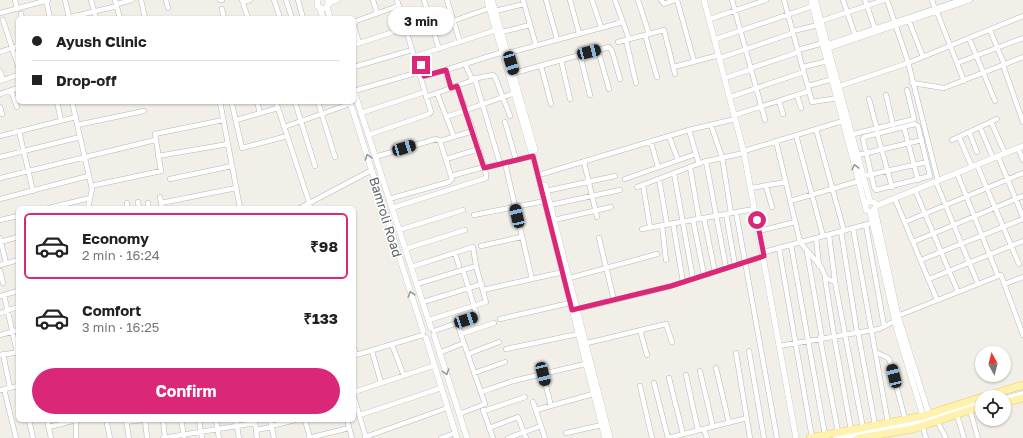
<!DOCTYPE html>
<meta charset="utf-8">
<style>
:root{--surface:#fff;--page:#f6f6f6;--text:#222;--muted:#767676;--line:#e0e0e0;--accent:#db2777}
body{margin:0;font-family:"Golos Text",sans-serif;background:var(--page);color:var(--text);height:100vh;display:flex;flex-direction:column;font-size:15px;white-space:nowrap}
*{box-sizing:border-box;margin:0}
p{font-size:13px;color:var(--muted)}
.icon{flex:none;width:22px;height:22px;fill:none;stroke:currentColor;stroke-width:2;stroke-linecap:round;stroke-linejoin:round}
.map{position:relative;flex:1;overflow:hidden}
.details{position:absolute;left:16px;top:206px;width:340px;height:216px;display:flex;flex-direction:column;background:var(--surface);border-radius:6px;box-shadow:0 1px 3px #0004}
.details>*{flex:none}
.guide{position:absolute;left:16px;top:16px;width:340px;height:88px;border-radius:6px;box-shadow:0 1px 3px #0004;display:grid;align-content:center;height:88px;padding:0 16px;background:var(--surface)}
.needle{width:26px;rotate:353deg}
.buttons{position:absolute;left:975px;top:346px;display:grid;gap:8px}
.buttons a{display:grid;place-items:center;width:36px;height:36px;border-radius:50%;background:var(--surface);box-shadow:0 1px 3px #0004;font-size:20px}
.end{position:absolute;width:18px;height:18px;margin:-9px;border:5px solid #db2777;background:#fff;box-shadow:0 0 0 2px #fff}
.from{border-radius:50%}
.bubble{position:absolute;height:28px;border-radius:14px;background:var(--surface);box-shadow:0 1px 3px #0004;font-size:13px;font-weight:700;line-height:28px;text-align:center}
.car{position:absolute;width:12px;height:24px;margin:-12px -6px;border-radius:5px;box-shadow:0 0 3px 1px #0007;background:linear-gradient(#222 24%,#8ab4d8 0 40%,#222 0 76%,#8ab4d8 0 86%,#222 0)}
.guide b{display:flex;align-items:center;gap:14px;height:38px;font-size:15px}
.guide b+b{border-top:1px solid var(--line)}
.guide i{width:10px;height:10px;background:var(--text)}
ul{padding:7px 0 0;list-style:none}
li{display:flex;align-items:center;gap:12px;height:66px;margin:0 8px 6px;padding:0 8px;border:2px solid transparent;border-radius:6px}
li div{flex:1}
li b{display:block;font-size:15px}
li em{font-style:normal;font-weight:700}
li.current{border-color:var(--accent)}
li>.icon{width:36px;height:36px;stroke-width:1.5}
.cta{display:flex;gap:8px;margin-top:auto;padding:8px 16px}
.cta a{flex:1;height:46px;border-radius:24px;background:var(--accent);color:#fff;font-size:16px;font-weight:700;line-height:46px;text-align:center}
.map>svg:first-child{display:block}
</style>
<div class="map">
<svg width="1023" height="438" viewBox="0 0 1023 438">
<rect width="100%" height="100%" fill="#f1efe8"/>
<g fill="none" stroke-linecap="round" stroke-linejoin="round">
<!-- minor casing -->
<g stroke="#b5b8bc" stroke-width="5.5">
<path id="minor" d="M15 0 17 9
M46 0 50 18
M65 0 69 18
M91 0 96 18
M115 0 120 18
M141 0 145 18
M166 0 168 8
M220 0H222
M242 0 248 18
M274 0 280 18
M286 0 292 18
M298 0 303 18
M373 0 377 13
M424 0 439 49
M447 0 460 42
M523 0 536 45
M546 0 557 39
M570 0 579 33
M592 0 601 27
M615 0 629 39
M638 0 649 34
M661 0 664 4 675 0
M677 0 694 61
M732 0 765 120
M784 0 812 102 838 98
M843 0 855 35
M865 0 875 29
M887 0 908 62 938 181
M932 0 935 9
M243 2 250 0
M117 4 132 0
M222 9 224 18
M495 11 524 4
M937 12 964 81
M0 13 48 0
M21 14 22 18
M67 18 117 6
M710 19 766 0
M3 20 18 66
M453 21 490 8
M821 21 884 0
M909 21 923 57
M496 30 419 55 423 74 426 76 503 52
M990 30 1004 64
M793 31 818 25
M502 32 530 25
M645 35 657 77
M969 38 995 101
M716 39 813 6
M626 40 636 83
M618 42 664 30 675 74
M359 43 354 26 356 21 398 6
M354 45 405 28
M826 45 961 0
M826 49 970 0
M598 50 609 89
M798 50 823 43
M0 52 18 46
M508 53 623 22
M580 55 590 95
M720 58 793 33
M561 60 570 99
M957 63 1023 38
M465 64 472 79 493 75 495 77 510 116
M1003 65 1023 122
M541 66 551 104
M354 67 412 50
M674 67 719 55
M803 67 828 61
M751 68 799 52
M445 70 451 88
M0 71 2 77
M514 73 609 47 612 51 620 79
M725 78 752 69
M475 79 500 164
M0 81 18 75
M912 83 944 88 1023 57
M808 86 833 79
M840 86 908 63 1023 16
M11 90 17 107
M354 91 419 72
M437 93 454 137
M0 94 18 88
M797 95 801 108
M886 95 893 125
M426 97 473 80
M730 97 804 72
M869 99 877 129
M779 101 783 114
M57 102 61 120
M72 102 92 189 88 208
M220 102 240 208
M257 102 260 113
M276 102 311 208
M295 102 315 166
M318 102 335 157
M232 104 242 148 287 136
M0 107 2 114
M361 113 425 92
M735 115 809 91
M446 117 515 93
M236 120 278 108
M505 122 516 160
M991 122 1005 153
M915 124 918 126 930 176 876 190 874 187 863 139 864 137Z
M77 125 144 111
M711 125 722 157 731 213
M284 127 350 104
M904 127 918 180
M980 127 993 158
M816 129 844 231
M689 130 699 164
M19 131 33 191
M969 132 977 152
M877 133 892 187
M368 135 429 114 431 112 397 0
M796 135 823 236
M850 135 914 119 907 90
M0 136 76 117
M669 136 678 160
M959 137 972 167
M952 140 997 119
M440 141 473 131
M776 141 800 242 821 267 826 278 835 282 863 428
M651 142 658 167
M1018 148 1023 160
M744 151 846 120
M858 155 922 140
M158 156 228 144
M998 156 1023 217
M0 157 80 137
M375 157 436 139 440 141 451 176 452 179 449 182 389 199
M446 159 479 149
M706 161 726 268
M584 162 597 217
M505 163 532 279
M977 165 1019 264
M690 167 699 219
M484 168 533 156
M674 173 693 279
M957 173 998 276
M542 174 689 130 735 119
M451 176 484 167
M864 176 927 162
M0 178 155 140
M170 179 232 166
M625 179 696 154
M659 179 667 224
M936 182 978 284
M643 185 650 227
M91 186 161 171 155 134 223 120
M766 186 772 207
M637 187 703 162 744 153
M751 188 786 182
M915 190 958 292
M546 191 615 176
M160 197 162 208
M0 199 88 176
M895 199 937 300
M790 201 859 181
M138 202 139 208
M127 203V208
M148 203 149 208
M161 203 236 188
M550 205 620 190
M49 208 90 198
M300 208 372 170
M392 208 486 178V174L473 131 457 86
M736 212 777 438
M726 214 735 265
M474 215 545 201
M704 218 715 272
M0 220 18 216
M554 220 611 207
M693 220 704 275
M905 222 1023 173
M673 223 683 282
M662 225 666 260
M866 225 884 326
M853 228 888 423
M642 229 754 209
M399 230 463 210
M759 231 795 222
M841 231 857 332
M829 235 835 281
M0 238 6 263
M599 238 614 300
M816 238 819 266
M0 242 18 237
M913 242 1023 196
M791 245 825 435
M481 246 521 237
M779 248 812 438
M405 249 465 230
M764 252 872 223
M807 252 822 338
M455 253 459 266
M921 260 1023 219
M0 265 18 260
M411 267 473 247 476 266 486 302 429 320
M0 271 3 283
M825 278 834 336
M566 279 657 254
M929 279 1023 241
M417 284 476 266
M1005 284 1023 277
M483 290 563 272
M4 295 17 352
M0 296 18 291
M423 302 482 284
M574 310 671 286 764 256
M0 313 18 307
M895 317 1001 275 1023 335
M500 319 570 303
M457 323 485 404 459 414
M640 330 647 355
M434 331 477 316 463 270
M858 332 875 425
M461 334 494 323
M0 335 18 330
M834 336 851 430
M820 338 838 432
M583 344 666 324 672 342
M392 345 404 376
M779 346 879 329 895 321
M354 348 356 355 423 335
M506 349 578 334
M372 351 381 383
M749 351 764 438
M875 352 888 358 890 361 905 419
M439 353 464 343
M736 353 750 438
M3 354 10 388
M468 354 499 342
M2 355 18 352
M716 368 729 423
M700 371 713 427
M474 373 505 362
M543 374 551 406
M686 375 698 430
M669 378 683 434
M654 383 668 438
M640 386 652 438
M4 389 16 438
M0 390 18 386
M354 392 433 366
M481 392 513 381 585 364
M354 397 366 438
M533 402 545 438
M483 410 493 438
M536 410 593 394
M970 410 978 438
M484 411 525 397
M360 415 441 388
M957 415 964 438
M936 419 946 438
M29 420 33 438
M47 420 51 438
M76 420V438
M126 420 129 438
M145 420 147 438
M163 420 165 438
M181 420 184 436
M199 420 202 438
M216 420 219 438
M236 420 239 438
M270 420 274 438
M305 420 310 438
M347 420 352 438
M126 422 142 420
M255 422 257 438
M107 424 110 438
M922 424 926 438
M271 426 295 420
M49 427 76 420
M489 428 518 417 526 438
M704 429 707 438
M256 430 272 427
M566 433 602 425
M365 437 447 408
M163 438 255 423
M309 438 349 428
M441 438 455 433
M508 438 541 426
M668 438 747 418"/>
</g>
<!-- tertiary casing -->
<g stroke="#b5b8bc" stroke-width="6">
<path id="tertiary" d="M318 0 317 6 323 9 328 6V0
M487 0 538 175 605 438
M492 0 535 150
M704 0 744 153 796 438
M811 0 865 205
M815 0 870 201
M329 3 337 0
M327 8 330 18
M320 9 323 18
M354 91 431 328
M350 102 423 331
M545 185 610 438
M876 206 875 203 870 201 865 205 866 210 872 212 876 206 1023 146
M875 210 898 316 930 418
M870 212 897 330 924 419
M434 335 467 438
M426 338 457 438"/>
</g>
<!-- secondary casing -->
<g stroke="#b6babf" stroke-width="7">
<path id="secondary" d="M1004 399 1023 394
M836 438 912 424 982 402"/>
</g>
<!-- primary casing -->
<g stroke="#f2c960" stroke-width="8">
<path id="primary" d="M983 397 1023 385
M1004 403 1023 398
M810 438 923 416 982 397
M859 438 913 429 982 406"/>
</g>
<!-- minor -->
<use href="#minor" stroke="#fff" stroke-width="4.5"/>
<!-- tertiary -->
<use href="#tertiary" stroke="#fff" stroke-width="5.5"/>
<!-- secondary -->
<use href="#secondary" stroke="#fff" stroke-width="6"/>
<!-- primary -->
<use href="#primary" stroke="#fff2af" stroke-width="7"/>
</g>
<!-- one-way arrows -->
<defs><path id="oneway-chevron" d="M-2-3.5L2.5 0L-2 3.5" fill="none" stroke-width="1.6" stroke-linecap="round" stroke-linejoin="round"/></defs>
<g stroke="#979a9d">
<use href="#oneway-chevron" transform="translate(368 157) rotate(-108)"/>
<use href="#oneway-chevron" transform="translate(855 167) rotate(-104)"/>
<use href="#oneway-chevron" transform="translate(411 294) rotate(-107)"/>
<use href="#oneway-chevron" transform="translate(446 372) rotate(72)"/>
</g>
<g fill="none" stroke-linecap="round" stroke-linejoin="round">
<!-- route -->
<path stroke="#db2777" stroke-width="5" d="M421 65 424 76 446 70 451 88 457 86 484 168 533 156 572 310 671 286 764 256 757 220"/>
</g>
<g text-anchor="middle" stroke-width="3" stroke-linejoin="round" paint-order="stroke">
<!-- street labels -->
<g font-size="13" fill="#5f6368" stroke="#fff">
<text transform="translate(386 217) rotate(73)" y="5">Bamroli Road</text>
</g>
</g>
</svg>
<div class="buttons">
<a><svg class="needle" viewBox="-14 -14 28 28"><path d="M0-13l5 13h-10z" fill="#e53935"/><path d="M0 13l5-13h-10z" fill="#767676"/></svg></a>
<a><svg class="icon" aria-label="locate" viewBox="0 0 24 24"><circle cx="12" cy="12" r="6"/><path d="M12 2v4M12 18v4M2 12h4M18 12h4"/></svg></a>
</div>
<i class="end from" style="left:757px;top:220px"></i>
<i class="end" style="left:421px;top:65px"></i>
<div class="bubble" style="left:388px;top:7px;width:66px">3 min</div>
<i class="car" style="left:589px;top:52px;rotate:75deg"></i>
<i class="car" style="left:511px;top:63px;rotate:163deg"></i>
<i class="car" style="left:404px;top:148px;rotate:73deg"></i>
<i class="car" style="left:517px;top:216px;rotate:347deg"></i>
<i class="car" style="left:466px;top:320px;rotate:72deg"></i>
<i class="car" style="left:543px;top:374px;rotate:166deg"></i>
<i class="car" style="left:894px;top:376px;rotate:346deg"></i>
<div class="guide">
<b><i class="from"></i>Ayush Clinic</b>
<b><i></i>Drop-off</b>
</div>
<section class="details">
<ul>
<li class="current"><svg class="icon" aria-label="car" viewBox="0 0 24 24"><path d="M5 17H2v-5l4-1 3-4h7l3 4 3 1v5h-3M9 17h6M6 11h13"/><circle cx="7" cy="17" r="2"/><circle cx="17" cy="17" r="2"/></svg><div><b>Economy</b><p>2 min · 16:24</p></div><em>₹98</em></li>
<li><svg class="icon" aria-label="car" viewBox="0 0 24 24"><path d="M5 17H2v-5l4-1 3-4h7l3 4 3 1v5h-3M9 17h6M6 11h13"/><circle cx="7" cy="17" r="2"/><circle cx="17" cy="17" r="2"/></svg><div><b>Comfort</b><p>3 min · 16:25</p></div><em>₹133</em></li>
</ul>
<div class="cta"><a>Confirm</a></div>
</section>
</div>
